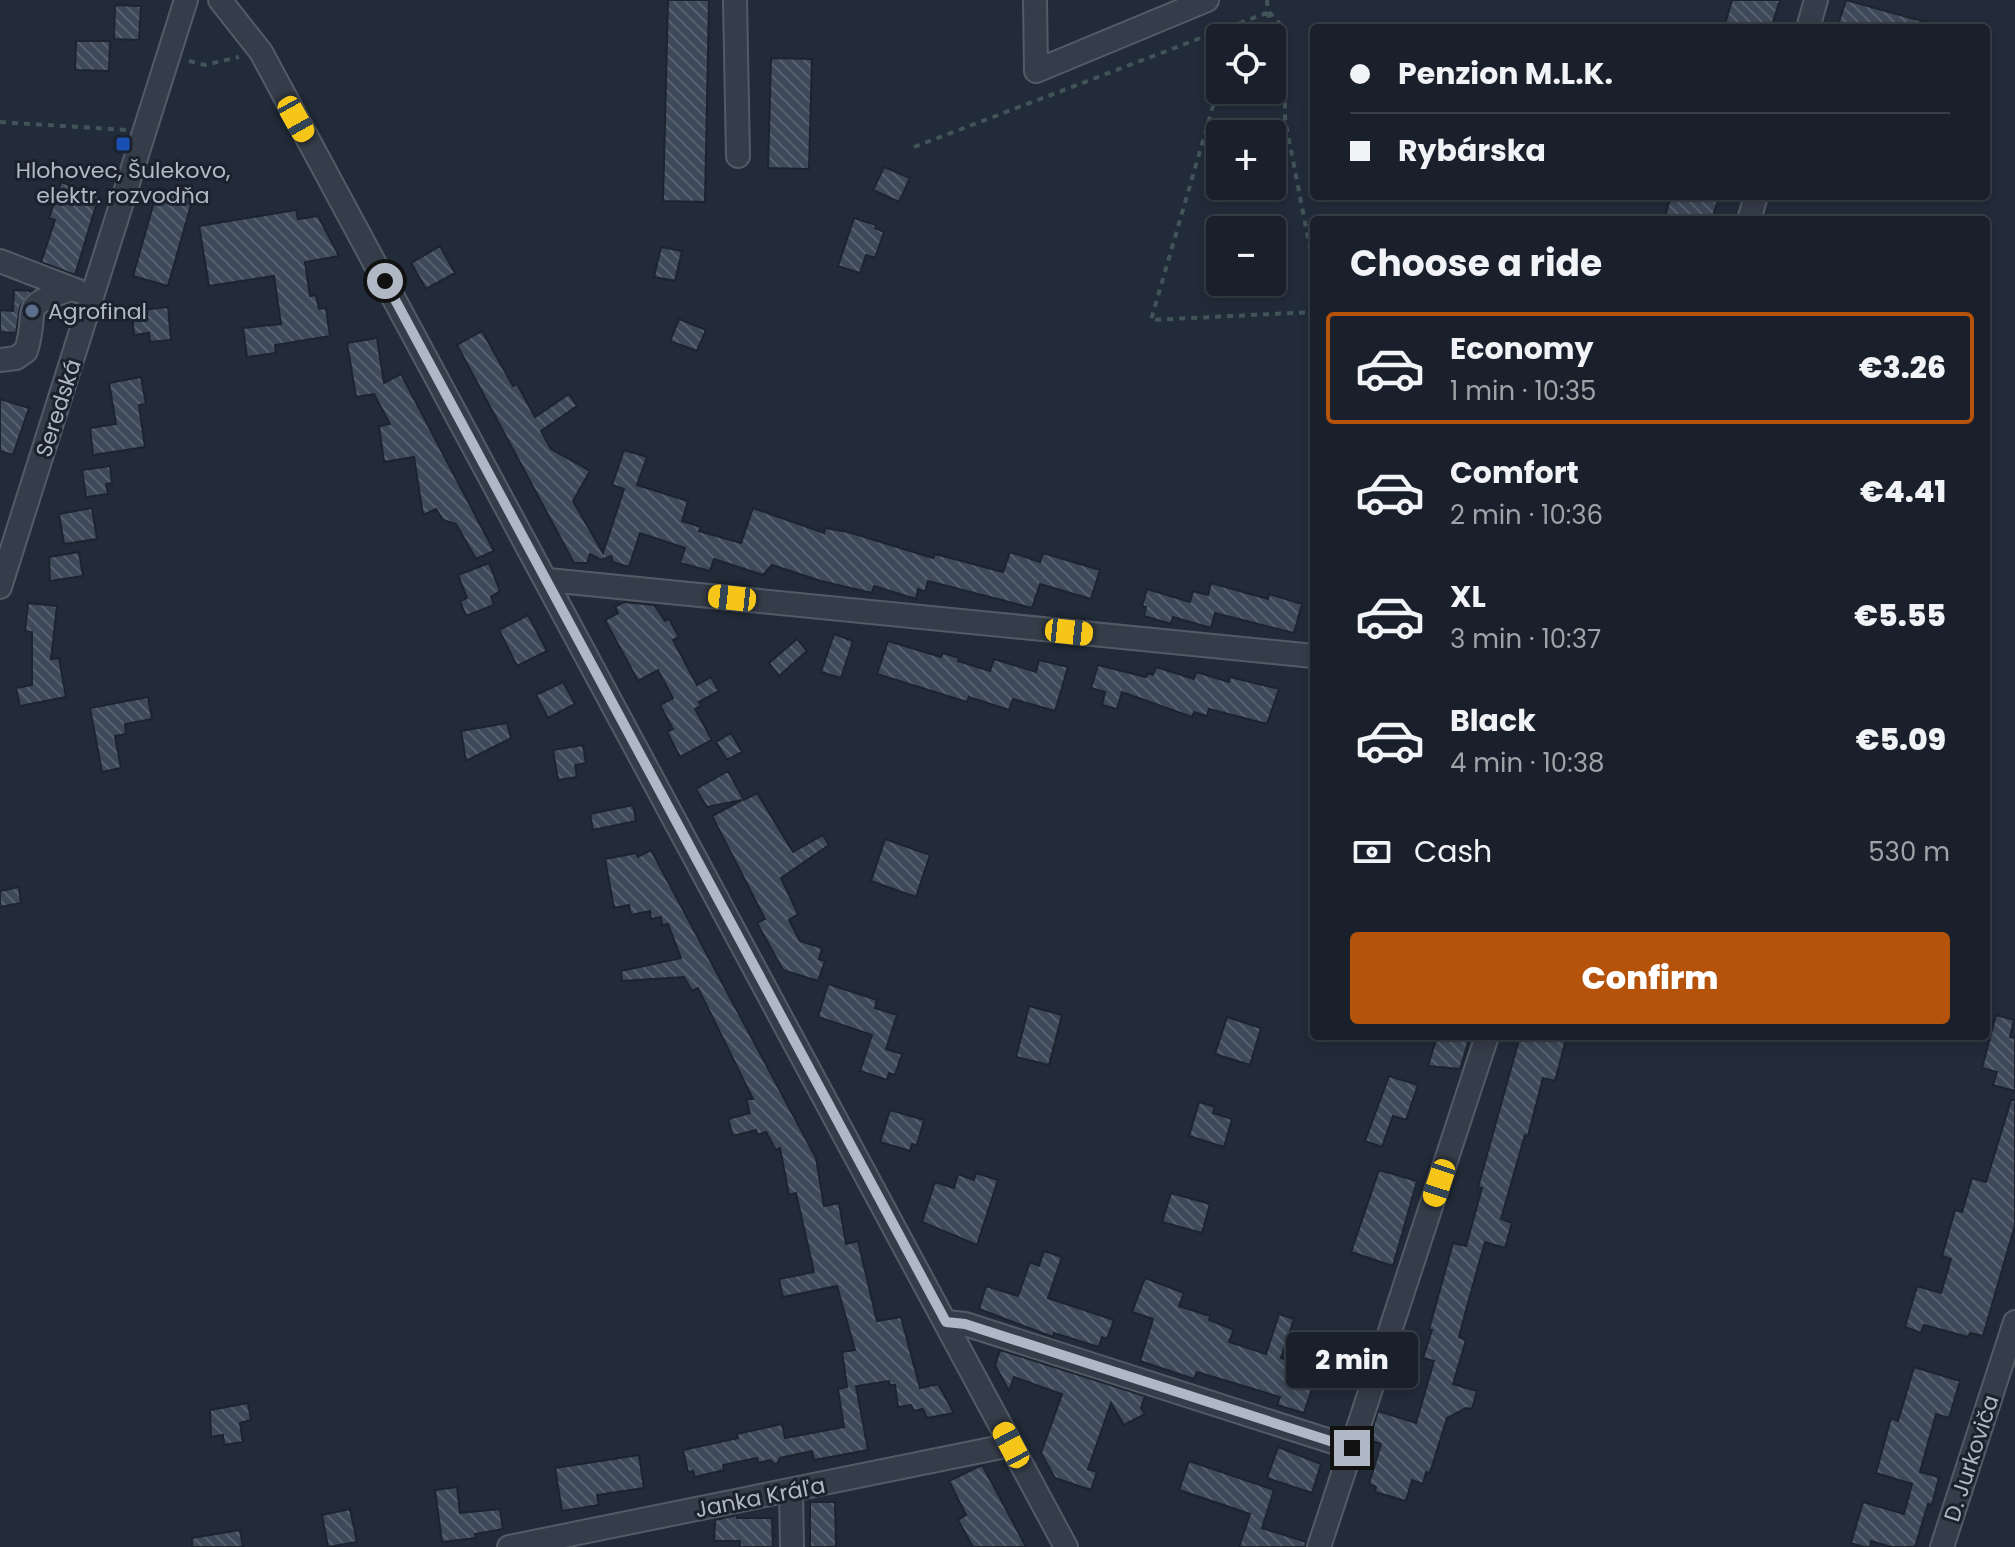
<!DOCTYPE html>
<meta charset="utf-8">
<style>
:root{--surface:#1a202b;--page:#272d37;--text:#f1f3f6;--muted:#9fa3a9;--line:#383e47;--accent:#b45309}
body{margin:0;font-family:Poppins,sans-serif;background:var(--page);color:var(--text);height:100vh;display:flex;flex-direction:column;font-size:30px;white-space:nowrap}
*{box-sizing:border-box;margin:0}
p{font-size:26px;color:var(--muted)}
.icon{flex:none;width:44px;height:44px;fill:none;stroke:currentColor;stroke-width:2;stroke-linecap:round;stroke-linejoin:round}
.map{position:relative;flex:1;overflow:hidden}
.details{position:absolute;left:1310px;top:216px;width:680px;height:824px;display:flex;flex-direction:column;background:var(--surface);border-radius:8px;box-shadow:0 4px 12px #0003,0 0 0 2px var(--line)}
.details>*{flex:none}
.top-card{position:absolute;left:1310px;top:24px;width:680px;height:176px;border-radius:8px;box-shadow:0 4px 12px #0003,0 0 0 2px var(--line);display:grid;align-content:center;height:176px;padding:0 40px;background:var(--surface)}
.controls{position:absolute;left:1206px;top:24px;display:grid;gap:16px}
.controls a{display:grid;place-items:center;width:80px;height:80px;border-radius:8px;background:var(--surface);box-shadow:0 4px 12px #0003,0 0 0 2px var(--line);font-size:40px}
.end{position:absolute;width:36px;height:36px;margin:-18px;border:10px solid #b0b8c6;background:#111;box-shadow:0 0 0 4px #111}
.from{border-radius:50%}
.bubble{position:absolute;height:56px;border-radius:8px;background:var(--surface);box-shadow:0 4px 12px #0003,0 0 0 2px var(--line);font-size:26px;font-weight:800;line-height:56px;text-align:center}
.car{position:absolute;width:24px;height:48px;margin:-24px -12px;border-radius:10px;box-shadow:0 0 6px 2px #0007;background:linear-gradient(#f5c518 24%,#345 0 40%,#f5c518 0 76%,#345 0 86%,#f5c518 0)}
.top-card b{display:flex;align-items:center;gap:28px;height:76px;font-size:30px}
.top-card b+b{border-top:2px solid var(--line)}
.top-card i{width:20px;height:20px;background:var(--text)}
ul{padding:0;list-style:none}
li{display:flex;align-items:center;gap:24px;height:112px;margin:0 16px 12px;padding:0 24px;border:4px solid transparent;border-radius:8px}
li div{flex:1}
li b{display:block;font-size:30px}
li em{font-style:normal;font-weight:800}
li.on{border-color:var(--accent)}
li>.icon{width:72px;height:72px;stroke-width:1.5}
h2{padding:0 40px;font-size:36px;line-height:96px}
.pay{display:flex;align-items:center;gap:20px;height:88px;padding:0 40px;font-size:30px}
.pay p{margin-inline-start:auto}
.cta{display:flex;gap:16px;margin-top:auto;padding:16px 40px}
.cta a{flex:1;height:92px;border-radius:8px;background:var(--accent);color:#fff;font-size:32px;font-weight:800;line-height:92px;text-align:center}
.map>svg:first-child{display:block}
</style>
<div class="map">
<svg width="2015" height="1547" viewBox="0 0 2015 1547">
<defs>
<pattern id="building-back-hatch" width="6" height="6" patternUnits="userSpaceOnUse" patternTransform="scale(2)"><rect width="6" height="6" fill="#3e4959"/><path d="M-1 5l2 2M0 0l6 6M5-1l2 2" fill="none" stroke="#57616f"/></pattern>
</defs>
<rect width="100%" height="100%" fill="#222b39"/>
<!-- building -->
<path fill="url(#building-back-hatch)" stroke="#1d2430" stroke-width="2" d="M668 0H709L705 202 663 201Z
M1732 0H1780L1771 28H1724Z
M1846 0 1929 23 1928 28H1883L1868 24 1867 28H1837Z
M115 5 141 6 139 40 114 39Z
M76 41H110L109 71 75 70Z
M771 58 812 59 809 169 768 168Z
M884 167 910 178 899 202 873 190Z
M61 182 99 196 75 275 41 262 55 220 49 218Z
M158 188 193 198 168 286 133 276Z
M1671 196H1719L1712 220H1664Z
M296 210 298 219 318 216 339 256 305 262 310 296 316 295 319 309 326 308 330 336 275 345 276 353 247 357 243 328 281 324 274 276 209 286 199 226Z
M854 218 876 225 875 228 884 232 875 258 866 255 860 273 838 266Z
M440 246 455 273 426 289 411 263Z
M661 247 682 251 675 281 654 277Z
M14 290 32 291 20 307 16 333 0 332V310L13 311Z
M168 307 171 340 150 342 149 333 134 335 132 311Z
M679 319 706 330 697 351 670 341Z
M482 331 513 386 517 384 535 417 569 394 577 406 541 431 551 449 590 471 573 501 603 553 624 489 612 485 624 450 647 457 637 485 688 501 682 521 701 527 699 531 741 543 753 508 824 533 825 528 848 532 933 558 935 554 1003 572 1010 552 1040 562 1043 553 1100 570 1091 599 1040 584 1032 608 928 581 925 592 918 589 916 599 874 586 872 593 821 581 772 565 763 575 714 559 710 571 680 563 685 548 640 533 629 567 613 562 611 556 601 560 590 554 587 563H574L457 345Z
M377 338 384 383 401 374 494 551 476 559 456 524 443 520 436 509 423 515 414 457 384 462 379 426 390 424 374 394 356 397 347 343Z
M141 377 146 404 139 405 145 447 93 455 90 428 116 424 109 383Z
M0 399 29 408 13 455 0 451Z
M110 466 112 483 106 484 108 494 86 497 82 470Z
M92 508 97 539 64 544 59 514Z
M79 552 83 576 50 581 49 557Z
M489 563 500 591 491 597 494 605 466 616 460 601 467 598 458 575Z
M1211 583 1268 599 1269 594 1302 604 1294 633 1215 613 1211 628 1173 617 1171 624 1144 616 1146 607 1142 606 1147 589 1190 602 1193 591 1208 595Z
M624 602 654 605 665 621 669 619 679 637 673 640 697 685 711 677 719 691 699 702 701 706 695 709 712 740 680 757 667 732 673 729 660 705 673 698 658 670 638 681 605 620 618 613 615 607Z
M28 603 57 606 51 659 59 658 66 697 20 706 16 688 32 685V632L25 631Z
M528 615 547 651 517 666 499 630Z
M834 634 853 641 841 678 821 672Z
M797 639 807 651 779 676 769 663Z
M888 641 941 657 943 653 959 658 958 661 990 671 994 659 1036 672 1039 660 1068 667 1055 711 1013 699 1009 710 969 697 967 702 877 674Z
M1098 665 1146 677 1148 673 1153 675 1156 667 1194 679 1196 672 1229 682 1230 677 1279 689 1267 724 1209 709 1207 716 1194 712 1192 717 1122 692 1117 709 1102 705 1105 692 1091 688Z
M563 682 575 704 548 718 536 695Z
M148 697 152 719 125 724 126 734 115 736 121 768 102 772 90 708Z
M507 723 511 738 466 761 461 731Z
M731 733 742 752 727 760 716 742Z
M583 745 586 763 575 765 577 777 558 780 553 750Z
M728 771 744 800 757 793 793 852 823 835 829 845 781 878 798 914 789 920 800 941 822 948 819 959 825 961 818 981 783 970 757 923 765 919 712 816 742 800 707 807 696 789Z
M633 805 636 821 593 830 590 814Z
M885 839 930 855 916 897 871 881Z
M651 850 816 1158 824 1206 839 1203 846 1244 858 1241 877 1321 901 1317 920 1388 938 1384 954 1413 927 1418 923 1409 914 1411 911 1405 898 1407 895 1385H890L889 1381 856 1386 868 1450 814 1460 812 1451 780 1458 776 1465 770 1460 758 1463 757 1458 723 1465 724 1470 695 1477 693 1471 688 1472 683 1450 738 1438 737 1434 782 1424 785 1438 844 1427 838 1389 847 1387 842 1352 855 1350 837 1286 783 1297 779 1279 814 1272 796 1193 789 1195 780 1148 776 1150 766 1132 757 1135 756 1130 733 1136 728 1119 750 1113 746 1099H753L698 988 692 991 684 977 622 981 621 971 681 958 668 924 662 925 661 917 651 919 650 911 631 915 629 905 614 908 605 859 636 853 638 857Z
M19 887 21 903 0 907V891Z
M828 984 877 1000 875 1008 897 1015 886 1049 902 1054 895 1075 889 1073 887 1080 860 1071 872 1035 818 1017Z
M1029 1006 1062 1015 1049 1065 1016 1057Z
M1996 1015 2014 1020 2010 1037 2015 1038V1091L1993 1085 1997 1072 1982 1068Z
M1227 1017 1261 1028 1250 1065 1215 1054Z
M1437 1036H1470L1460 1069 1428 1066Z
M1520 1036H1567L1555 1081 1543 1078 1528 1136 1525 1135 1501 1219 1512 1223 1505 1248 1485 1242 1468 1303 1459 1337 1466 1340 1453 1384 1477 1391 1472 1409 1466 1408 1447 1418 1430 1473 1426 1472 1423 1484 1412 1480 1406 1501 1375 1492 1376 1487 1369 1484 1381 1444 1369 1440 1378 1411 1416 1423 1434 1361 1423 1358 1432 1330 1429 1329 1453 1243 1466 1246 1482 1188 1478 1187Z
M1389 1076 1418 1085 1406 1120 1393 1116 1382 1147 1365 1141Z
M2011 1100H2015V1225L1983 1336 1970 1333 1968 1337 1924 1325 1921 1333 1905 1327 1917 1286 1941 1293 1951 1259 1942 1256 1955 1210 1962 1212 1972 1178 1986 1182Z
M1199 1102 1215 1107 1213 1113 1232 1119 1224 1147 1189 1136Z
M890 1110 924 1120 917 1145 912 1144 910 1151 880 1142Z
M1379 1170 1417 1181 1393 1266 1351 1252Z
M976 1173 998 1180 977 1245 922 1222 935 1182 954 1188 958 1174 974 1180Z
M1171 1193 1210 1204 1202 1233 1162 1222Z
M1044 1251 1062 1257 1048 1298 1114 1320 1107 1339 1102 1337 1099 1347 1054 1333 1053 1337 979 1309 986 1286 1018 1296 1030 1262 1039 1266Z
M1145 1278 1184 1293 1179 1306 1210 1316 1209 1320 1234 1330 1229 1342 1266 1354 1279 1314 1294 1319 1281 1358 1306 1365 1301 1382 1313 1386 1304 1413 1277 1405 1280 1397 1197 1372 1194 1379 1140 1361 1153 1319 1132 1312Z
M1000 1350 1145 1396 1141 1408 1145 1414 1124 1425 1111 1403 1088 1469 1097 1472 1091 1490 1055 1478 1041 1453 1062 1394 1014 1377 1009 1391 995 1365Z
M1914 1367 1960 1381 1949 1418 1936 1414 1920 1472 1939 1477 1932 1505 1928 1504 1915 1547H1891L1871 1541 1870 1547H1864L1851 1543 1863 1502 1904 1514 1912 1484 1876 1473 1891 1418 1898 1421Z
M248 1403 251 1420 240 1423 243 1442 224 1445 223 1435 211 1437 210 1410Z
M1278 1447 1321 1464 1312 1493 1267 1478Z
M639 1455 644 1488 597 1495 599 1505 562 1511 555 1468Z
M1189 1461 1274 1490 1262 1528 1306 1542 1305 1547H1239L1250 1514 1179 1490Z
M982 1465 999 1496 1026 1547H973L958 1520 966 1515 949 1481Z
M457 1487 460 1513 500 1509 503 1529 475 1534 476 1538 442 1542 435 1490Z
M810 1502H835L836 1547H810Z
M350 1509 357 1542 328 1547 322 1515Z
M737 1515V1518H772L773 1547H740V1541H714L715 1520Z
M240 1530 243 1547H192V1538Z"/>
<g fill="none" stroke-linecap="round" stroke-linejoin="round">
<!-- minor casing -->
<g stroke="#535b67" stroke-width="26">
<path id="minor" d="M220 0 261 52 1066 1547
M735 0 738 156
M1035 0 1036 71 1207 0
M1808 28 1816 0
M1749 220 1756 196
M0 261 78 291
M0 360 16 358 26 351C40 305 16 308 71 289
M548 580 1314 656
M0 587 186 0
M946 1322 965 1324 1352 1448
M791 1491 792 1547
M509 1547 1011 1445
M1319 1547 1487 1036
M1942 1547 2015 1322"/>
</g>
<!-- path -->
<path stroke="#415458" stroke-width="4" stroke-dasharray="6 6" stroke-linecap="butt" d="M1267 0 1269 24
M1269 12 1282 26 1285 35V119L1314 269
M1233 38 1236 25
M189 61 205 65 239 57
M1220 82 1151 320 1314 312
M0 122 126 130
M914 147 1269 12"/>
<!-- minor -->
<use href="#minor" stroke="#353d4a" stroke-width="22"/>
</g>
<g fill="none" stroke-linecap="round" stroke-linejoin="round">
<!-- route -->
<path stroke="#b0b8c6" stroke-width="10" d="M385 281 946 1322 965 1324 1352 1448"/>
</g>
<!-- markers -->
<rect fill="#1a4fb4" stroke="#1b222e" stroke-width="3" x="115" y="136" width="16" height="16" rx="4"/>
<circle fill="#5c6f8a" stroke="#1b222e" stroke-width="3" cx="32" cy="311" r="8"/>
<g text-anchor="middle" stroke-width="6" stroke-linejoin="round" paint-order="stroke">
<!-- poi labels -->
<g font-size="22" fill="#b0b8c6" stroke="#1b222e">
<text x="123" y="178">Hlohovec, Šulekovo,<tspan x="123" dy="25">elektr. rozvodňa</tspan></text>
<text x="48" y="319" text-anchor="start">Agrofinal</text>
</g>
<!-- street labels -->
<g font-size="22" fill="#b0b8c6" stroke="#1b222e">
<text transform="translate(58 408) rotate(-72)" y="8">Seredská</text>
<text transform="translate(1971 1458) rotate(-72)" y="8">D. Jurkoviča</text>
<text transform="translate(760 1497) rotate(-11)" y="8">Janka Kráľa</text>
</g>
</g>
</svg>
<div class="controls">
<a><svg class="icon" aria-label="locate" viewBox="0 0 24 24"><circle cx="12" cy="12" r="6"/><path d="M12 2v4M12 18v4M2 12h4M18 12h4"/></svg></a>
<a>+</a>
<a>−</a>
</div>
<i class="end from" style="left:385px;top:281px"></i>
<i class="end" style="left:1352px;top:1448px"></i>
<div class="bubble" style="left:1286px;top:1332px;width:132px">2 min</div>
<i class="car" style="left:296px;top:119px;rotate:151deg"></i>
<i class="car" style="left:732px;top:598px;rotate:276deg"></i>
<i class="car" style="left:1069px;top:632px;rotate:96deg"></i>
<i class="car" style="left:1439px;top:1183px;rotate:198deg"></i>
<i class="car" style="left:1011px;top:1445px;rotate:332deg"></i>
<div class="top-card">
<b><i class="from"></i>Penzion M.L.K.</b>
<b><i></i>Rybárska</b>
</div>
<section class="details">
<h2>Choose a ride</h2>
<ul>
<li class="on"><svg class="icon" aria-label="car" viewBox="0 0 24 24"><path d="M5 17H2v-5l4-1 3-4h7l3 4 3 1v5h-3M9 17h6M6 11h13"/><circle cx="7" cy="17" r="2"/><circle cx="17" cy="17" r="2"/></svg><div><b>Economy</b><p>1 min · 10:35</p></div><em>€3.26</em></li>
<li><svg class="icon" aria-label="car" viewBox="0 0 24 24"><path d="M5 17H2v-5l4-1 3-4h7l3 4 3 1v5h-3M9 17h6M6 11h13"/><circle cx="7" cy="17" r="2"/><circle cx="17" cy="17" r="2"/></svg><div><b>Comfort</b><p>2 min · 10:36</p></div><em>€4.41</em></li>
<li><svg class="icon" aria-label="car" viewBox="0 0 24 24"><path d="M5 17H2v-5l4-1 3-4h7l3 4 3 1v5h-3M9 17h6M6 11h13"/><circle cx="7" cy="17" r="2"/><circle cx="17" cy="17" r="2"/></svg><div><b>XL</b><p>3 min · 10:37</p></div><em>€5.55</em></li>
<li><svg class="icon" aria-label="car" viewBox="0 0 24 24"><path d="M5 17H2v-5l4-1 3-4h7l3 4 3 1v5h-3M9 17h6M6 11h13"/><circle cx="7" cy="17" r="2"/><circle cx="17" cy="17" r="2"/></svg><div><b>Black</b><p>4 min · 10:38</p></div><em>€5.09</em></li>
</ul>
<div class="pay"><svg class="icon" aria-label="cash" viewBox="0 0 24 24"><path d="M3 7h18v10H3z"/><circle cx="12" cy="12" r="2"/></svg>Cash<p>530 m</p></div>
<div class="cta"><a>Confirm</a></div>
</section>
</div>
